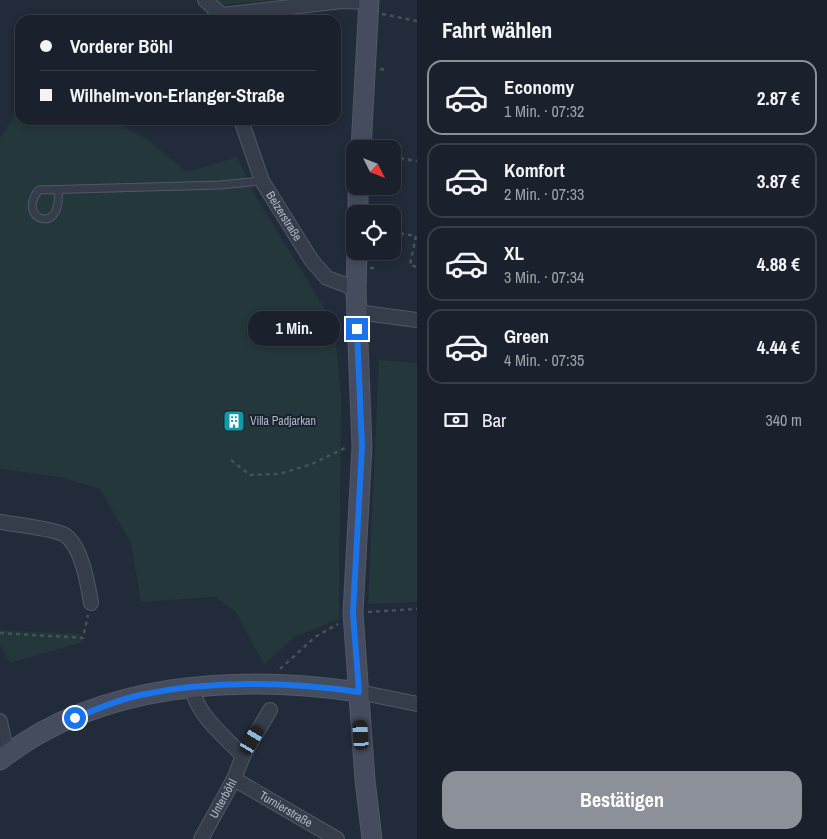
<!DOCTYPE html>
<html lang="de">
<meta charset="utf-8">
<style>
:root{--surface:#1a202c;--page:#272d38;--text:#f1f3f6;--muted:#9fa3a9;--line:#383e48;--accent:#8c9099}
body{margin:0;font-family:"Archivo Narrow",sans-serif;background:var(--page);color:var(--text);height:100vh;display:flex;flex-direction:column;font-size:19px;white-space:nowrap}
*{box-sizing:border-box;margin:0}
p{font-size:16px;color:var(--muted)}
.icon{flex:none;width:28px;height:28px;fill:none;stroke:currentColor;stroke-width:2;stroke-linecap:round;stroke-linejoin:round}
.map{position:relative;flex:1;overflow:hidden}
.sheet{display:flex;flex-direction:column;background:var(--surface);width:410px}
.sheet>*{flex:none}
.top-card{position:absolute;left:15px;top:15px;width:326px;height:110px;border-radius:15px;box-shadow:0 2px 8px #0003,0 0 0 1px var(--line);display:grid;align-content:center;height:110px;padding:0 25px;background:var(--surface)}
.needle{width:32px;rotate:132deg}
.fabs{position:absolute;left:346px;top:140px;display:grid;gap:10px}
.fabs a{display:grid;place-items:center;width:55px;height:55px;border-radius:10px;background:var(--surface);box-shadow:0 2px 8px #0003,0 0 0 1px var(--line);font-size:25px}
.end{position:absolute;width:22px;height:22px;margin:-11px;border:6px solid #1a73e8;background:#fff;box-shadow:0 0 0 2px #fff}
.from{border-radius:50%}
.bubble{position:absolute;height:35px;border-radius:15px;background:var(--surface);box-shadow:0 2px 8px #0003,0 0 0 1px var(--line);font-size:16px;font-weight:800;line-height:35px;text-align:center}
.car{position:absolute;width:15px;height:30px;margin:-15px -8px;border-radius:6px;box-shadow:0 0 4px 1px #0007;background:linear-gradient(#222 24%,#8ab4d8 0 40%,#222 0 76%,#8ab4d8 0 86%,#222 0)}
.top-card b{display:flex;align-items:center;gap:18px;height:48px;font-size:19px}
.top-card b+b{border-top:1px solid var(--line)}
.top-card i{width:12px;height:12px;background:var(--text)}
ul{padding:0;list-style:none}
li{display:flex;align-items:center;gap:15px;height:75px;margin:0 10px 8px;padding:0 15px;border:2px solid var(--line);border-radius:15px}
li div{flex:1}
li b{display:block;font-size:19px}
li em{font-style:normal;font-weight:800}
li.selected{border-color:var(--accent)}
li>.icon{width:45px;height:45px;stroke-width:1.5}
h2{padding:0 25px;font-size:22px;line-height:60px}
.pay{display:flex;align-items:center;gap:12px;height:55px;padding:0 25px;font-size:19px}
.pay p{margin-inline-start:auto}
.primary-button{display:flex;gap:10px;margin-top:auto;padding:10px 25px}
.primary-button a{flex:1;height:58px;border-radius:15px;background:var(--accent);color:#fff;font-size:20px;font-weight:800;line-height:58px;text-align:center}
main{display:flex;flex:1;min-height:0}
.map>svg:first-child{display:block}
</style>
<main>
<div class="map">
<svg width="417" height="839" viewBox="0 0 417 839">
<rect width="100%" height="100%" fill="#222b3a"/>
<!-- green -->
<path fill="#24373b" d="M215 0H276L221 5Z
M20 113V120H112L148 140 187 172 237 157 256 197 334 324 341 395 339 619 294 637 264 665 236 612 215 597 141 602 131 543 100 489 60 477 0 469V139L15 114Z
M379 360 417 363V602L368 604Z
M0 630 81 634 83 642 10 663 2 647H0Z"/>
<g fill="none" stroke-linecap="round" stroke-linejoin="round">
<!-- service casing -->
<g stroke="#515865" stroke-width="9">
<path id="service" d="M205 20 218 12
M58 190C63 238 15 218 39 190L220 185 262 181"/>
</g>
<!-- minor casing -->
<g stroke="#515865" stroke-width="16">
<g id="minor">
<path d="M205 0 222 15 223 20"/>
<path d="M222 15 342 1 369 2"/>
<path id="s1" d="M241 120 262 181 312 261 327 278 346 285 356 291"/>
<path d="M357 312 417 320"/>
<path d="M0 522C14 524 55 529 65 535 82 547 88 585 91 603"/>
<path d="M192 688C197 715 224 736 243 756"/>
<path d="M359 692 417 704"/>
<path d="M0 721 7 755"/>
<path id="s2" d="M234 779 337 839"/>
<path id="s3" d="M201 839 234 779 243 756 270 710"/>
</g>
</g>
<!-- secondary casing -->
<g stroke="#515865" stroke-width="21">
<path id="secondary" d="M361 149 369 0
M358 214V186
M357 251 356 291 362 447 353 613 365 780 372 839
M0 760C98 682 239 674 359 692"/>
</g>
<!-- path -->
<path stroke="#425458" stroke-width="2.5" stroke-dasharray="4 4" stroke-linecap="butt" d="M382 14 417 21
M380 69 388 70
M392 157 417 161
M392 232 416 236
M416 236 410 265 417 267
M370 268H377
M231 460 250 475 279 474 312 464 347 447
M368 612 417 609
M0 633 83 638 88 615
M280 669 315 637 338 624"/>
<!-- service -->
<use href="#service" stroke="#363d4a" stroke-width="7"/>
<!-- minor -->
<use href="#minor" stroke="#363d4a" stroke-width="14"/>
<!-- secondary -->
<use href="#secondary" stroke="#444c5d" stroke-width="19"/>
</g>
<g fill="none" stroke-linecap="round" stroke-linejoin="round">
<!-- route -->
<path stroke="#1a73e8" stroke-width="6" d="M75 718C96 709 118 700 140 695 211 680 288 682 359 692L353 613 362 447 357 329"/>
</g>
<!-- icons -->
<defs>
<g id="building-square" transform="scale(1.125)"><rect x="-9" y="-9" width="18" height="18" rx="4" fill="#0f9aa8" stroke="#1b222f"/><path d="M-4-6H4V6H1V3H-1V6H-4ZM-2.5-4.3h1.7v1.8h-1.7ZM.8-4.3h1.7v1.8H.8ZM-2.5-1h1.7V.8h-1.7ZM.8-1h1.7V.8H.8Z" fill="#fff"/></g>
</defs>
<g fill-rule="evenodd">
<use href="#building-square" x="234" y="421"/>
</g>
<g text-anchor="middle" stroke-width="4" stroke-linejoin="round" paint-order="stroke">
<!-- street labels -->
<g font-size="12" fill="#b1b8c6" stroke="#1b222f">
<text dy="4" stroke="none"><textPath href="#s1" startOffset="106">Belzerstraße</textPath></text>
<text dy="4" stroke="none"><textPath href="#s3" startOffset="46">Unterböhl</textPath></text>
<text dy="4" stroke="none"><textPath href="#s2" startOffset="60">Turnierstraße</textPath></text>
</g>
<!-- poi labels -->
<g font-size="12" fill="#b1b8c6" stroke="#1b222f" text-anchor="start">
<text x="250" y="425">Villa Padjarkan</text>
</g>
</g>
</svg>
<div class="fabs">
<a><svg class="needle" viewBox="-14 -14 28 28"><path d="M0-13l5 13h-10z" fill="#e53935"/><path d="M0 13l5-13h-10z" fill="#9fa3a9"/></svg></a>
<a><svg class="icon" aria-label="locate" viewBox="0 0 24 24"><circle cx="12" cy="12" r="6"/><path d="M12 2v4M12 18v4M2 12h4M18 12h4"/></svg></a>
</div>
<i class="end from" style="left:75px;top:718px"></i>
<i class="end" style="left:357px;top:329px"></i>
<div class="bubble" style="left:248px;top:311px;width:92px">1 Min.</div>
<i class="car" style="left:361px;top:735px;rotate:356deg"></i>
<i class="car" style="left:252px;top:740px;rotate:31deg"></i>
<div class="top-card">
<b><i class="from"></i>Vorderer Böhl</b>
<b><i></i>Wilhelm-von-Erlanger-Straße</b>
</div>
</div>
<section class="sheet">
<h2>Fahrt wählen</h2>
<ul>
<li class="selected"><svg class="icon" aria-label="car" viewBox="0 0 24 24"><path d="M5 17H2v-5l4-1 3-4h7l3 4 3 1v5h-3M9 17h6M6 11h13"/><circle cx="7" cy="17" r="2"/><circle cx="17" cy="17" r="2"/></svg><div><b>Economy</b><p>1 Min. · 07:32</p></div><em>2.87 €</em></li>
<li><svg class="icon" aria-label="car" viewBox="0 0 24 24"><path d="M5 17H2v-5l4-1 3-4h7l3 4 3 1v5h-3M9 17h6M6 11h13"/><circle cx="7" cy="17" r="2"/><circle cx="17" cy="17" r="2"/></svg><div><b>Komfort</b><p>2 Min. · 07:33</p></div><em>3.87 €</em></li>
<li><svg class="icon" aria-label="car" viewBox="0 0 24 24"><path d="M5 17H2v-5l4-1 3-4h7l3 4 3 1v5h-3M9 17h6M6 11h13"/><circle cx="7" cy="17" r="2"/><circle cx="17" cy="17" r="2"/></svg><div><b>XL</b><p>3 Min. · 07:34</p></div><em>4.88 €</em></li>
<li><svg class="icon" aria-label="car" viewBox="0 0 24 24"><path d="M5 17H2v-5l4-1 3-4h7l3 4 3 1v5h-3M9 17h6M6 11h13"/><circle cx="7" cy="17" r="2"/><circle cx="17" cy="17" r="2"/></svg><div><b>Green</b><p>4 Min. · 07:35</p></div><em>4.44 €</em></li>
</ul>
<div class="pay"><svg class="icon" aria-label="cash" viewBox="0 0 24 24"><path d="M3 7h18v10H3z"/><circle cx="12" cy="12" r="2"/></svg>Bar<p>340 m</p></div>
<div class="primary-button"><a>Bestätigen</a></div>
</section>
</main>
